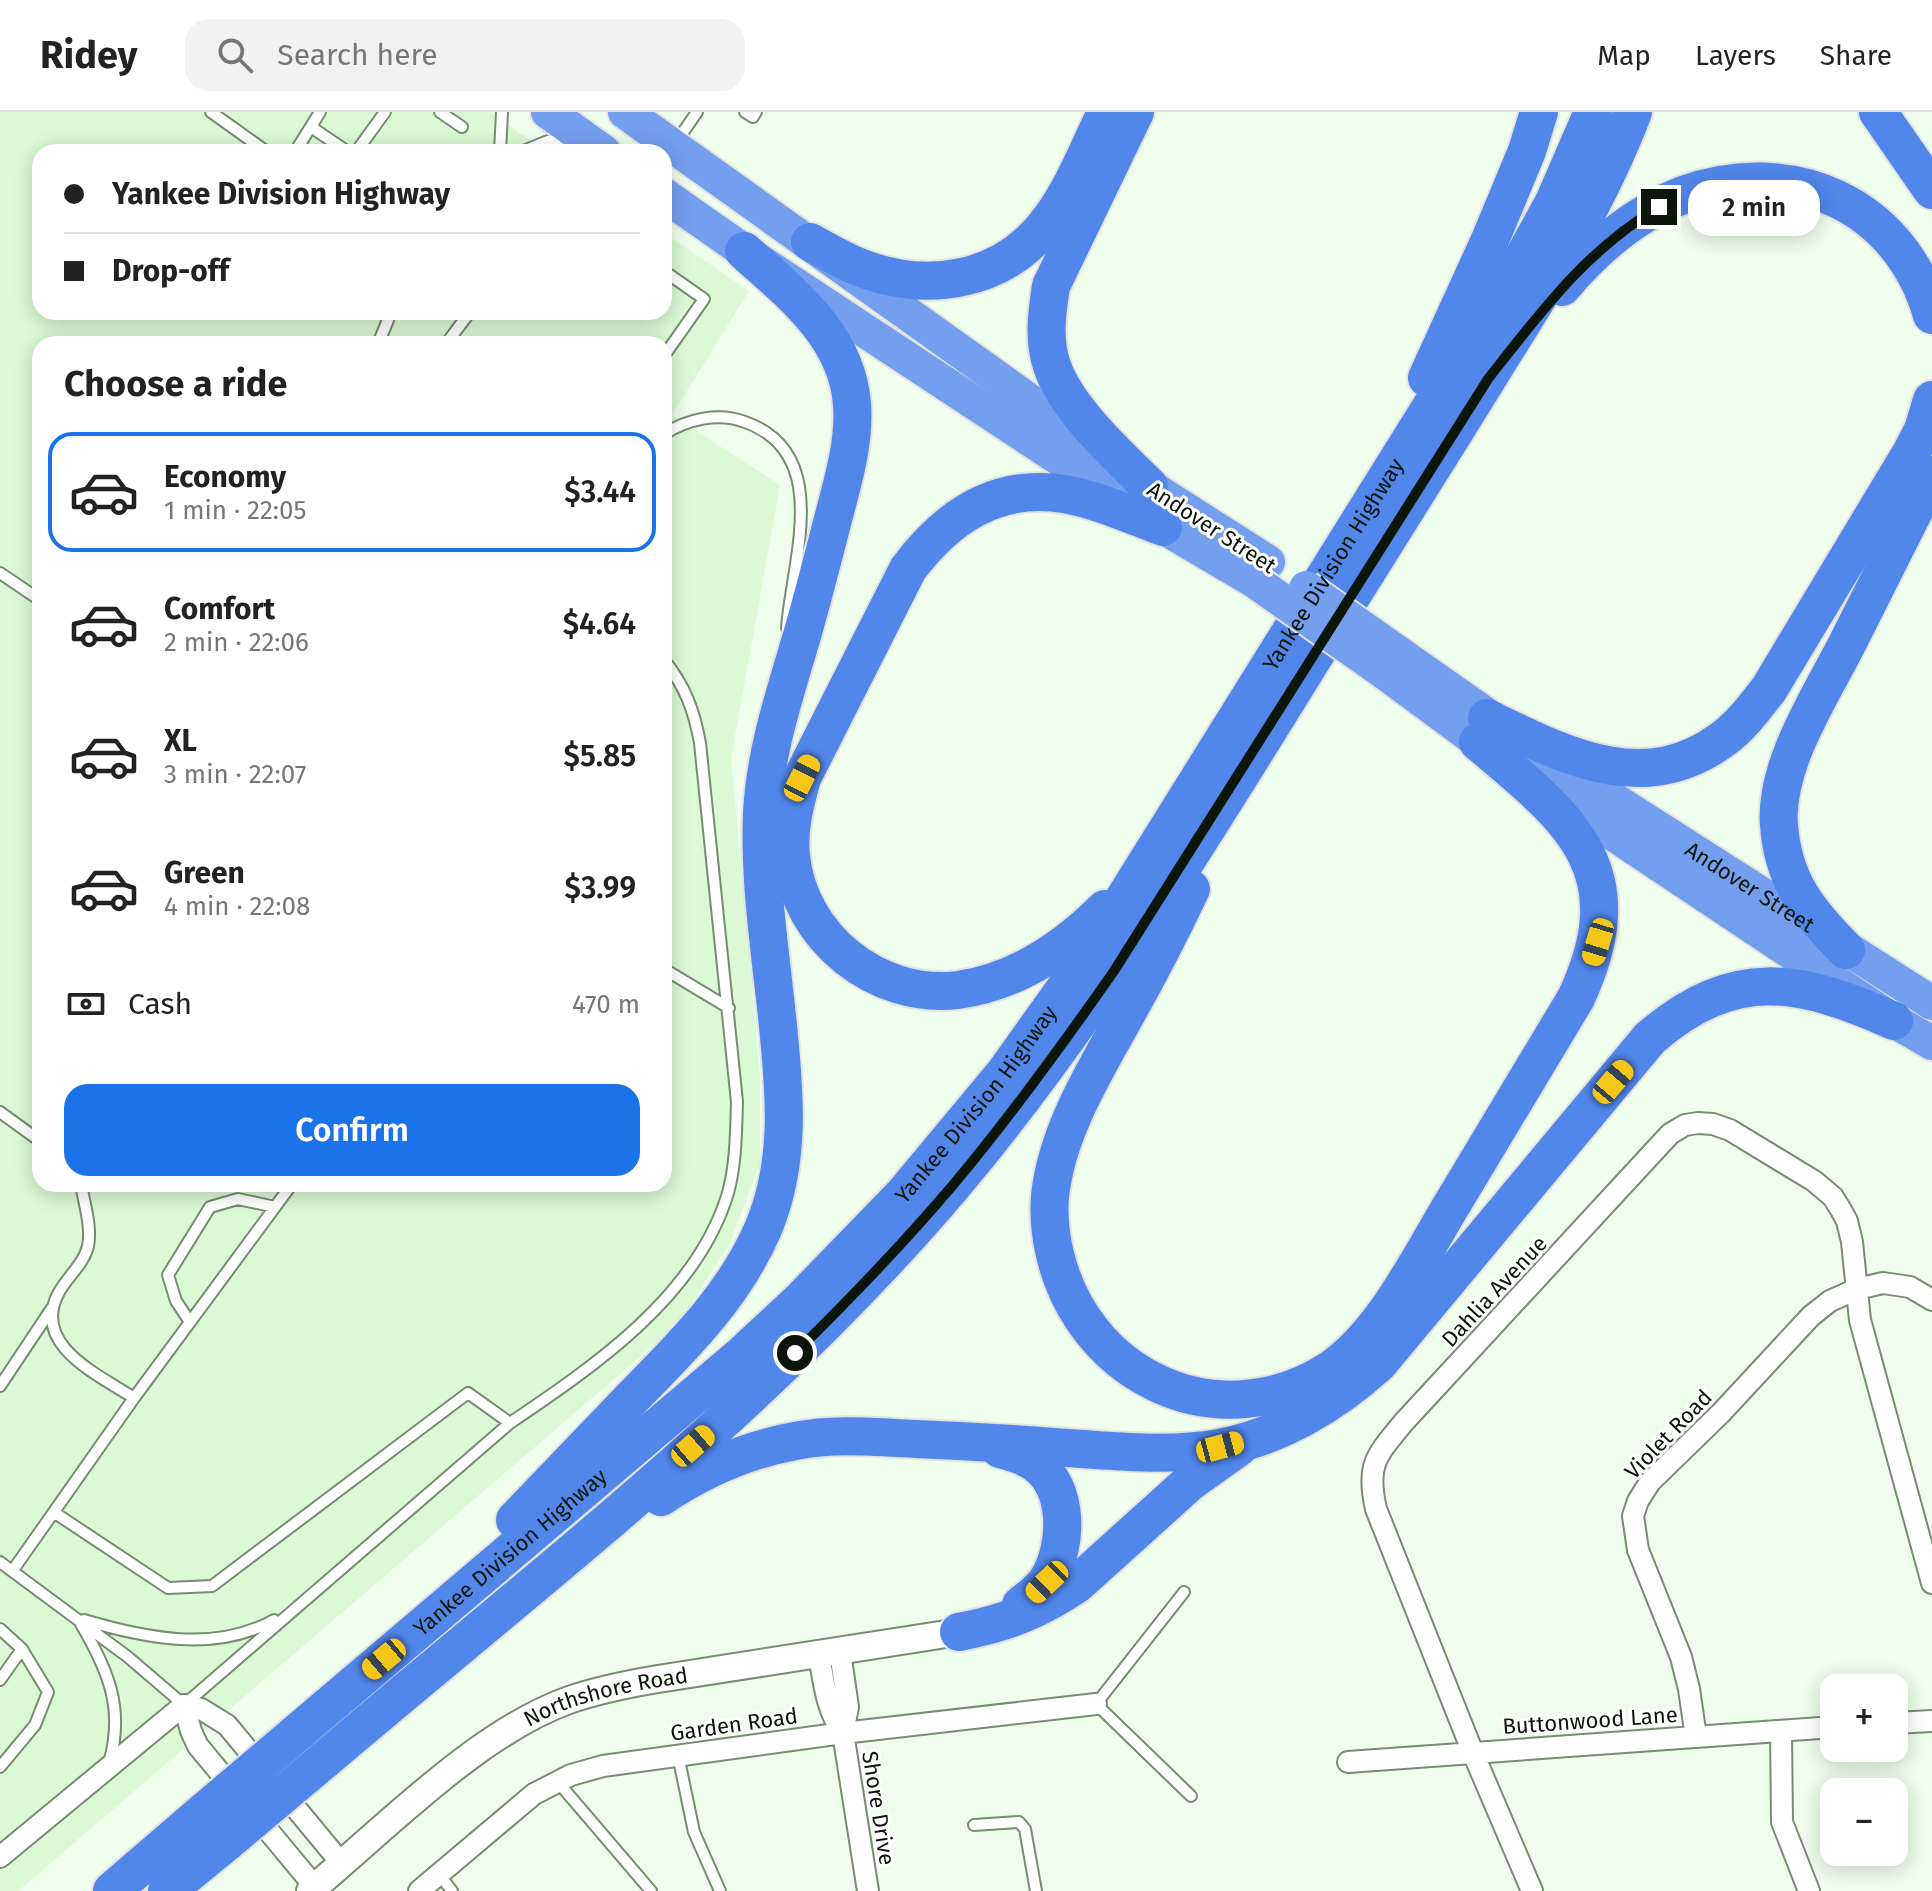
<!DOCTYPE html>
<meta charset="utf-8">
<style>
:root{--surface:#fff;--page:#f2f2f2;--text:#222;--muted:#767676;--line:#e0e0e0;--accent:#1a73e8}
body{margin:0;font-family:"Fira Sans",sans-serif;background:var(--page);color:var(--text);height:100vh;display:flex;flex-direction:column;font-size:30px;white-space:nowrap}
*{box-sizing:border-box;margin:0}
p{font-size:26px;color:var(--muted)}
.icon{flex:none;width:44px;height:44px;fill:none;stroke:currentColor;stroke-width:2;stroke-linecap:round;stroke-linejoin:round}
.map{position:relative;flex:1;overflow:hidden}
.sheet{position:absolute;left:32px;top:224px;width:640px;height:856px;display:flex;flex-direction:column;background:var(--surface);border-radius:24px;box-shadow:0 4px 20px #0003}
.sheet>*{flex:none}
.banner{position:absolute;left:32px;top:32px;width:640px;height:176px;border-radius:24px;box-shadow:0 4px 20px #0003;display:grid;align-content:center;height:176px;padding:0 32px;background:var(--surface)}
.tools{position:absolute;left:1820px;top:1562px;display:grid;gap:16px}
.tools a{display:grid;place-items:center;width:88px;height:88px;border-radius:16px;background:var(--surface);box-shadow:0 4px 20px #0003;font-size:40px}
.end{position:absolute;width:36px;height:36px;margin:-18px;border:10px solid #0c150a;background:#fff;box-shadow:0 0 0 4px #fff}
.from{border-radius:50%}
.bubble{position:absolute;height:56px;border-radius:24px;background:var(--surface);box-shadow:0 4px 20px #0003;font-size:26px;font-weight:600;line-height:56px;text-align:center}
.car{position:absolute;width:24px;height:48px;margin:-24px -12px;border-radius:10px;box-shadow:0 0 6px 2px #0007;background:linear-gradient(#f5c518 24%,#345 0 40%,#f5c518 0 76%,#345 0 86%,#f5c518 0)}
.banner b{display:flex;align-items:center;gap:28px;height:76px;font-size:30px}
.banner b+b{border-top:2px solid var(--line)}
.banner i{width:20px;height:20px;background:var(--text)}
ul{padding:0;list-style:none}
li{display:flex;align-items:center;gap:24px;height:120px;margin:0 16px 12px;padding:0 16px;border:4px solid transparent;border-radius:24px}
li div{flex:1}
li b{display:block;font-size:30px}
li em{font-style:normal;font-weight:600}
li.selected{border-color:var(--accent)}
li>.icon{width:72px;height:72px;stroke-width:1.5}
h2{padding:0 32px;font-size:36px;line-height:96px}
.pay{display:flex;align-items:center;gap:20px;height:88px;padding:0 32px;font-size:30px}
.pay p{margin-inline-start:auto}
.action{display:flex;gap:16px;margin-top:auto;padding:16px 32px}
.action a{flex:1;height:92px;border-radius:24px;background:var(--accent);color:#fff;font-size:32px;font-weight:600;line-height:92px;text-align:center}
header{display:flex;align-items:center;gap:48px;box-sizing:border-box;height:112px;padding:0 40px;background:var(--surface);border-bottom:2px solid var(--line)}
header strong{font-size:38px}
nav{display:flex;gap:44px;margin-inline-start:auto;font-size:28px}
.search{width:560px;height:72px;background:var(--page);display:flex;align-items:center;gap:20px;box-sizing:border-box;padding:0 28px;border-radius:24px;color:var(--muted);font-size:30px}
.map>svg:first-child{display:block}
</style>
<header>
<strong>Ridey</strong>
<div class="search"><svg class="icon" aria-label="search" viewBox="0 0 24 24"><circle cx="10" cy="10" r="6"/><path d="M15 15l6 6"/></svg>Search here</div>
<nav><a>Map</a><a>Layers</a><a>Share</a></nav>
</header>
<div class="map">
<svg width="1932" height="1779" viewBox="0 0 1932 1779">
<rect width="100%" height="100%" fill="#effeec"/>
<!-- built -->
<path fill="#daf9d4" fill-rule="evenodd" d="M0 0H489L547 40H40V200H664V121L749 179 672 303 780 373 731 646 760 962V1051L729 1133 678 1212 18 1779H0ZM40 232H664V1072H40Z"/>
<g fill="none" stroke-linecap="round" stroke-linejoin="round">
<!-- service casing -->
<g stroke="#768d71" stroke-width="14">
<path id="service" d="M211 0 267 40
M440 0 462 15
M745 0 753 5 756 0
M311 15 348 40
M677 29 697 0
M295 40 320 0
M356 40 385 0
M500 40 502 0
M521 40 548 29 568 28
M664 159 704 187 664 244
M378 232 388 208 387 200
M446 232 470 200
M664 322C688 307 718 300 745 310 833 341 792 448 787 516
M0 461 40 488
M664 857 729 896
M0 1000 40 1029
M81 1072C84 1091 92 1115 88 1134 84 1152 66 1166 58 1182 31 1234 101 1264 134 1286
M190 1210 176 1189 168 1163 210 1095 238 1087 275 1095
M0 1274 52 1196
M55 1401 168 1476 212 1474 468 1281 510 1311
M0 1450 128 1545 184 1593 510 1311C596 1253 697 1184 728 1081 736 1052 736 1020 737 990L700 631C694 598 685 574 664 548
M13 1458 134 1286 292 1072
M1184 1480 1096 1592 1191 1684
M84 1508C145 1526 215 1541 274 1508
M81 1512C108 1558 125 1597 109 1651
M0 1517 22 1537 48 1580 35 1613 0 1655
M0 1568 22 1537
M678 1643 694 1720 720 1779
M557 1669 651 1779
M974 1713 1019 1710 1025 1717 1036 1779
M439 1762 452 1779"/>
</g>
<!-- minor casing -->
<g stroke="#768d71" stroke-width="24">
<path id="minor" d="M840 1540 848 1595 843 1621 868 1779
M819 1543C824 1571 826 1597 843 1621
M184 1593 201 1597 227 1613 342 1752
M184 1593 191 1619 198 1634 315 1775
M1894 1611 1932 1609
M1781 1619 1782 1710 1809 1779
M1696 1625 1689 1577 1681 1545 1638 1438 1633 1404 1638 1389 1650 1370 1721 1301 1811 1204 1830 1189 1857 1177 1883 1171 1910 1175 1932 1188
M1348 1650 1834 1615
M0 1745 184 1593
M419 1779 534 1682 571 1663 603 1654 843 1621 1096 1592
M1532 1779 1473 1641 1376 1397C1366 1353 1376 1344 1403 1311L1670 1022 1685 1013 1698 1011 1713 1012 1730 1018 1814 1069 1833 1085 1841 1098 1847 1109 1852 1130 1860 1208 1932 1471"/>
</g>
<!-- tertiary casing -->
<g stroke="#768d71" stroke-width="30">
<g id="tertiary">
<path id="s1" d="M310 1779C386 1716 477 1621 569 1588 598 1578 628 1572 658 1567L959 1520"/>
</g>
</g>
<!-- trunk casing -->
<g stroke="#e2e3e2" stroke-width="38">
<g id="trunk">
<path d="M548 0 604 40"/>
<path d="M625 0 1149 374 1268 450"/>
<path d="M664 83 744 139 1163 415 1253 468"/>
<path id="s2" d="M1397 540 1544 643 1932 891"/>
<path d="M1384 560 1499 645"/>
<path d="M1543 675 1894 909 1932 931"/>
</g>
</g>
<!-- motorway casing -->
<g stroke="#e2e3e2" stroke-width="42">
<g id="motorway">
<path d="M1135 0 1051 174C1047 200 1043 228 1052 254 1066 296 1117 343 1149 374"/>
<path d="M1878 0 1932 78"/>
<path d="M810 130C824 138 839 146 854 153 925 183 1005 171 1051 106 1074 75 1088 37 1105 3"/>
<path d="M1562 175C1594 137 1636 101 1683 83 1790 44 1900 91 1932 203"/>
<path d="M1427 266 1490 128 1527 39 1539 0"/>
<path d="M1487 606C1564 643 1644 686 1723 627 1741 614 1755 595 1769 577L1911 341 1923 318 1932 288"/>
<path d="M1191 777C1170 821 1148 864 1124 906 1094 961 1057 1019 1050 1084 1047 1121 1057 1162 1075 1194 1095 1229 1121 1254 1157 1271 1213 1298 1279 1291 1330 1258 1383 1222 1419 1147 1451 1094 1493 1024 1535 955 1576 886 1636 757 1571 708 1478 630"/>
<path d="M1105 797C1065 837 1015 870 958 878 877 888 799 825 791 744 788 717 795 692 802 666L908 457C946 406 996 371 1064 382 1098 388 1131 403 1163 415"/>
<path d="M1846 838C1808 800 1783 769 1779 713 1774 654 1821 583 1847 532 1875 476 1904 419 1932 363"/>
<path d="M1000 1337C1012 1340 1025 1344 1035 1351 1070 1376 1068 1434 1048 1467 1042 1477 1030 1486 1021 1493"/>
<path d="M661 1385C703 1357 746 1338 795 1329 834 1321 876 1325 916 1327 966 1329 1017 1332 1067 1336 1118 1339 1169 1345 1219 1336 1279 1325 1334 1292 1378 1252L1650 926C1735 853 1799 867 1894 909"/>
<path d="M515 1408C554 1367 594 1326 633 1285 683 1234 734 1184 763 1117 791 1051 785 983 778 914 771 844 759 772 762 701 765 642 784 584 801 527 812 489 822 450 832 411 842 372 855 332 852 292 847 224 791 181 744 139"/>
<path d="M959 1520C1006 1511 1037 1499 1077 1472L1190 1370 1239 1335"/>
<path id="s3" d="M298 1620 742 1243 800 1189 904 1082 1004 962 1089 843 1517 157 1554 90 1593 0"/>
<path d="M323 1649C539 1465 769 1291 953 1073 1113 883 1239 662 1371 453 1417 380 1462 308 1507 235 1555 159 1601 84 1633 0"/>
<path d="M112 1779 206 1698"/>
<path d="M167 1779 229 1728"/>
</g>
</g>
<!-- service -->
<use href="#service" stroke="#fff" stroke-width="10"/>
<!-- minor -->
<use href="#minor" stroke="#fff" stroke-width="20"/>
<!-- tertiary -->
<use href="#tertiary" stroke="#fff" stroke-width="26"/>
<!-- trunk -->
<use href="#trunk" stroke="#749eee" stroke-width="34"/>
<!-- motorway -->
<use href="#motorway" stroke="#5186ea" stroke-width="38"/>
<!-- trunk-bridge casing -->
<g stroke="#e2e3e2" stroke-width="38" stroke-linecap="butt">
<path id="trunk-bridge" d="M1253 468 1384 560
M1306 476 1397 540"/>
</g>
<!-- motorway-bridge casing -->
<g stroke="#e2e3e2" stroke-width="42" stroke-linecap="butt">
<path id="motorway-bridge" d="M206 1698 298 1620
M229 1728 323 1649"/>
</g>
<!-- trunk-bridge -->
<use href="#trunk-bridge" stroke="#749eee" stroke-width="34"/>
<!-- motorway-bridge -->
<use href="#motorway-bridge" stroke="#5186ea" stroke-width="38"/>
</g>
<g fill="none" stroke-linecap="round" stroke-linejoin="round">
<!-- route -->
<path stroke="#0c150a" stroke-width="10" d="M795 1241C850 1187 903 1132 953 1073 1011 1004 1063 932 1114 859L1488 267C1540 201 1585 139 1659 95"/>
</g>
<g text-anchor="middle" stroke-width="6" stroke-linejoin="round" paint-order="stroke">
<!-- street labels -->
<g font-size="22" fill="#0c150a" stroke="#fff">
<text transform="translate(1212 415) rotate(33)" y="8">Andover Street</text>
<text dy="8" stroke="none"><textPath href="#s3" startOffset="1574">Yankee Division Highway</textPath></text>
<text dy="8" stroke="none"><textPath href="#s2" startOffset="424">Andover Street</textPath></text>
<text dy="8" stroke="none"><textPath href="#s3" startOffset="926">Yankee Division Highway</textPath></text>
<text transform="translate(1494 1179) rotate(-47)" y="8">Dahlia Avenue</text>
<text transform="translate(1668 1322) rotate(-46)" y="8">Violet Road</text>
<text dy="8" stroke="none"><textPath href="#s3" startOffset="278">Yankee Division Highway</textPath></text>
<text dy="8" stroke="none"><textPath href="#s1" startOffset="360">Northshore Road</textPath></text>
<text transform="translate(1590 1608) rotate(-4)" y="8">Buttonwood Lane</text>
<text transform="translate(734 1612) rotate(-8)" y="8">Garden Road</text>
<text transform="translate(879 1696) rotate(81)" y="8">Shore Drive</text>
</g>
</g>
</svg>
<div class="tools">
<a>+</a>
<a>−</a>
</div>
<i class="end from" style="left:795px;top:1241px"></i>
<i class="end" style="left:1659px;top:95px"></i>
<div class="bubble" style="left:1688px;top:68px;width:132px">2 min</div>
<i class="car" style="left:802px;top:666px;rotate:27deg"></i>
<i class="car" style="left:1598px;top:830px;rotate:197deg"></i>
<i class="car" style="left:1613px;top:970px;rotate:40deg"></i>
<i class="car" style="left:693px;top:1334px;rotate:49deg"></i>
<i class="car" style="left:1220px;top:1335px;rotate:75deg"></i>
<i class="car" style="left:1047px;top:1470px;rotate:226deg"></i>
<i class="car" style="left:384px;top:1547px;rotate:230deg"></i>
<div class="banner">
<b><i class="from"></i>Yankee Division Highway</b>
<b><i></i>Drop-off</b>
</div>
<section class="sheet">
<h2>Choose a ride</h2>
<ul>
<li class="selected"><svg class="icon" aria-label="car" viewBox="0 0 24 24"><path d="M5 17H2v-5l4-1 3-4h7l3 4 3 1v5h-3M9 17h6M6 11h13"/><circle cx="7" cy="17" r="2"/><circle cx="17" cy="17" r="2"/></svg><div><b>Economy</b><p>1 min · 22:05</p></div><em>$3.44</em></li>
<li><svg class="icon" aria-label="car" viewBox="0 0 24 24"><path d="M5 17H2v-5l4-1 3-4h7l3 4 3 1v5h-3M9 17h6M6 11h13"/><circle cx="7" cy="17" r="2"/><circle cx="17" cy="17" r="2"/></svg><div><b>Comfort</b><p>2 min · 22:06</p></div><em>$4.64</em></li>
<li><svg class="icon" aria-label="car" viewBox="0 0 24 24"><path d="M5 17H2v-5l4-1 3-4h7l3 4 3 1v5h-3M9 17h6M6 11h13"/><circle cx="7" cy="17" r="2"/><circle cx="17" cy="17" r="2"/></svg><div><b>XL</b><p>3 min · 22:07</p></div><em>$5.85</em></li>
<li><svg class="icon" aria-label="car" viewBox="0 0 24 24"><path d="M5 17H2v-5l4-1 3-4h7l3 4 3 1v5h-3M9 17h6M6 11h13"/><circle cx="7" cy="17" r="2"/><circle cx="17" cy="17" r="2"/></svg><div><b>Green</b><p>4 min · 22:08</p></div><em>$3.99</em></li>
</ul>
<div class="pay"><svg class="icon" aria-label="cash" viewBox="0 0 24 24"><path d="M3 7h18v10H3z"/><circle cx="12" cy="12" r="2"/></svg>Cash<p>470 m</p></div>
<div class="action"><a>Confirm</a></div>
</section>
</div>
